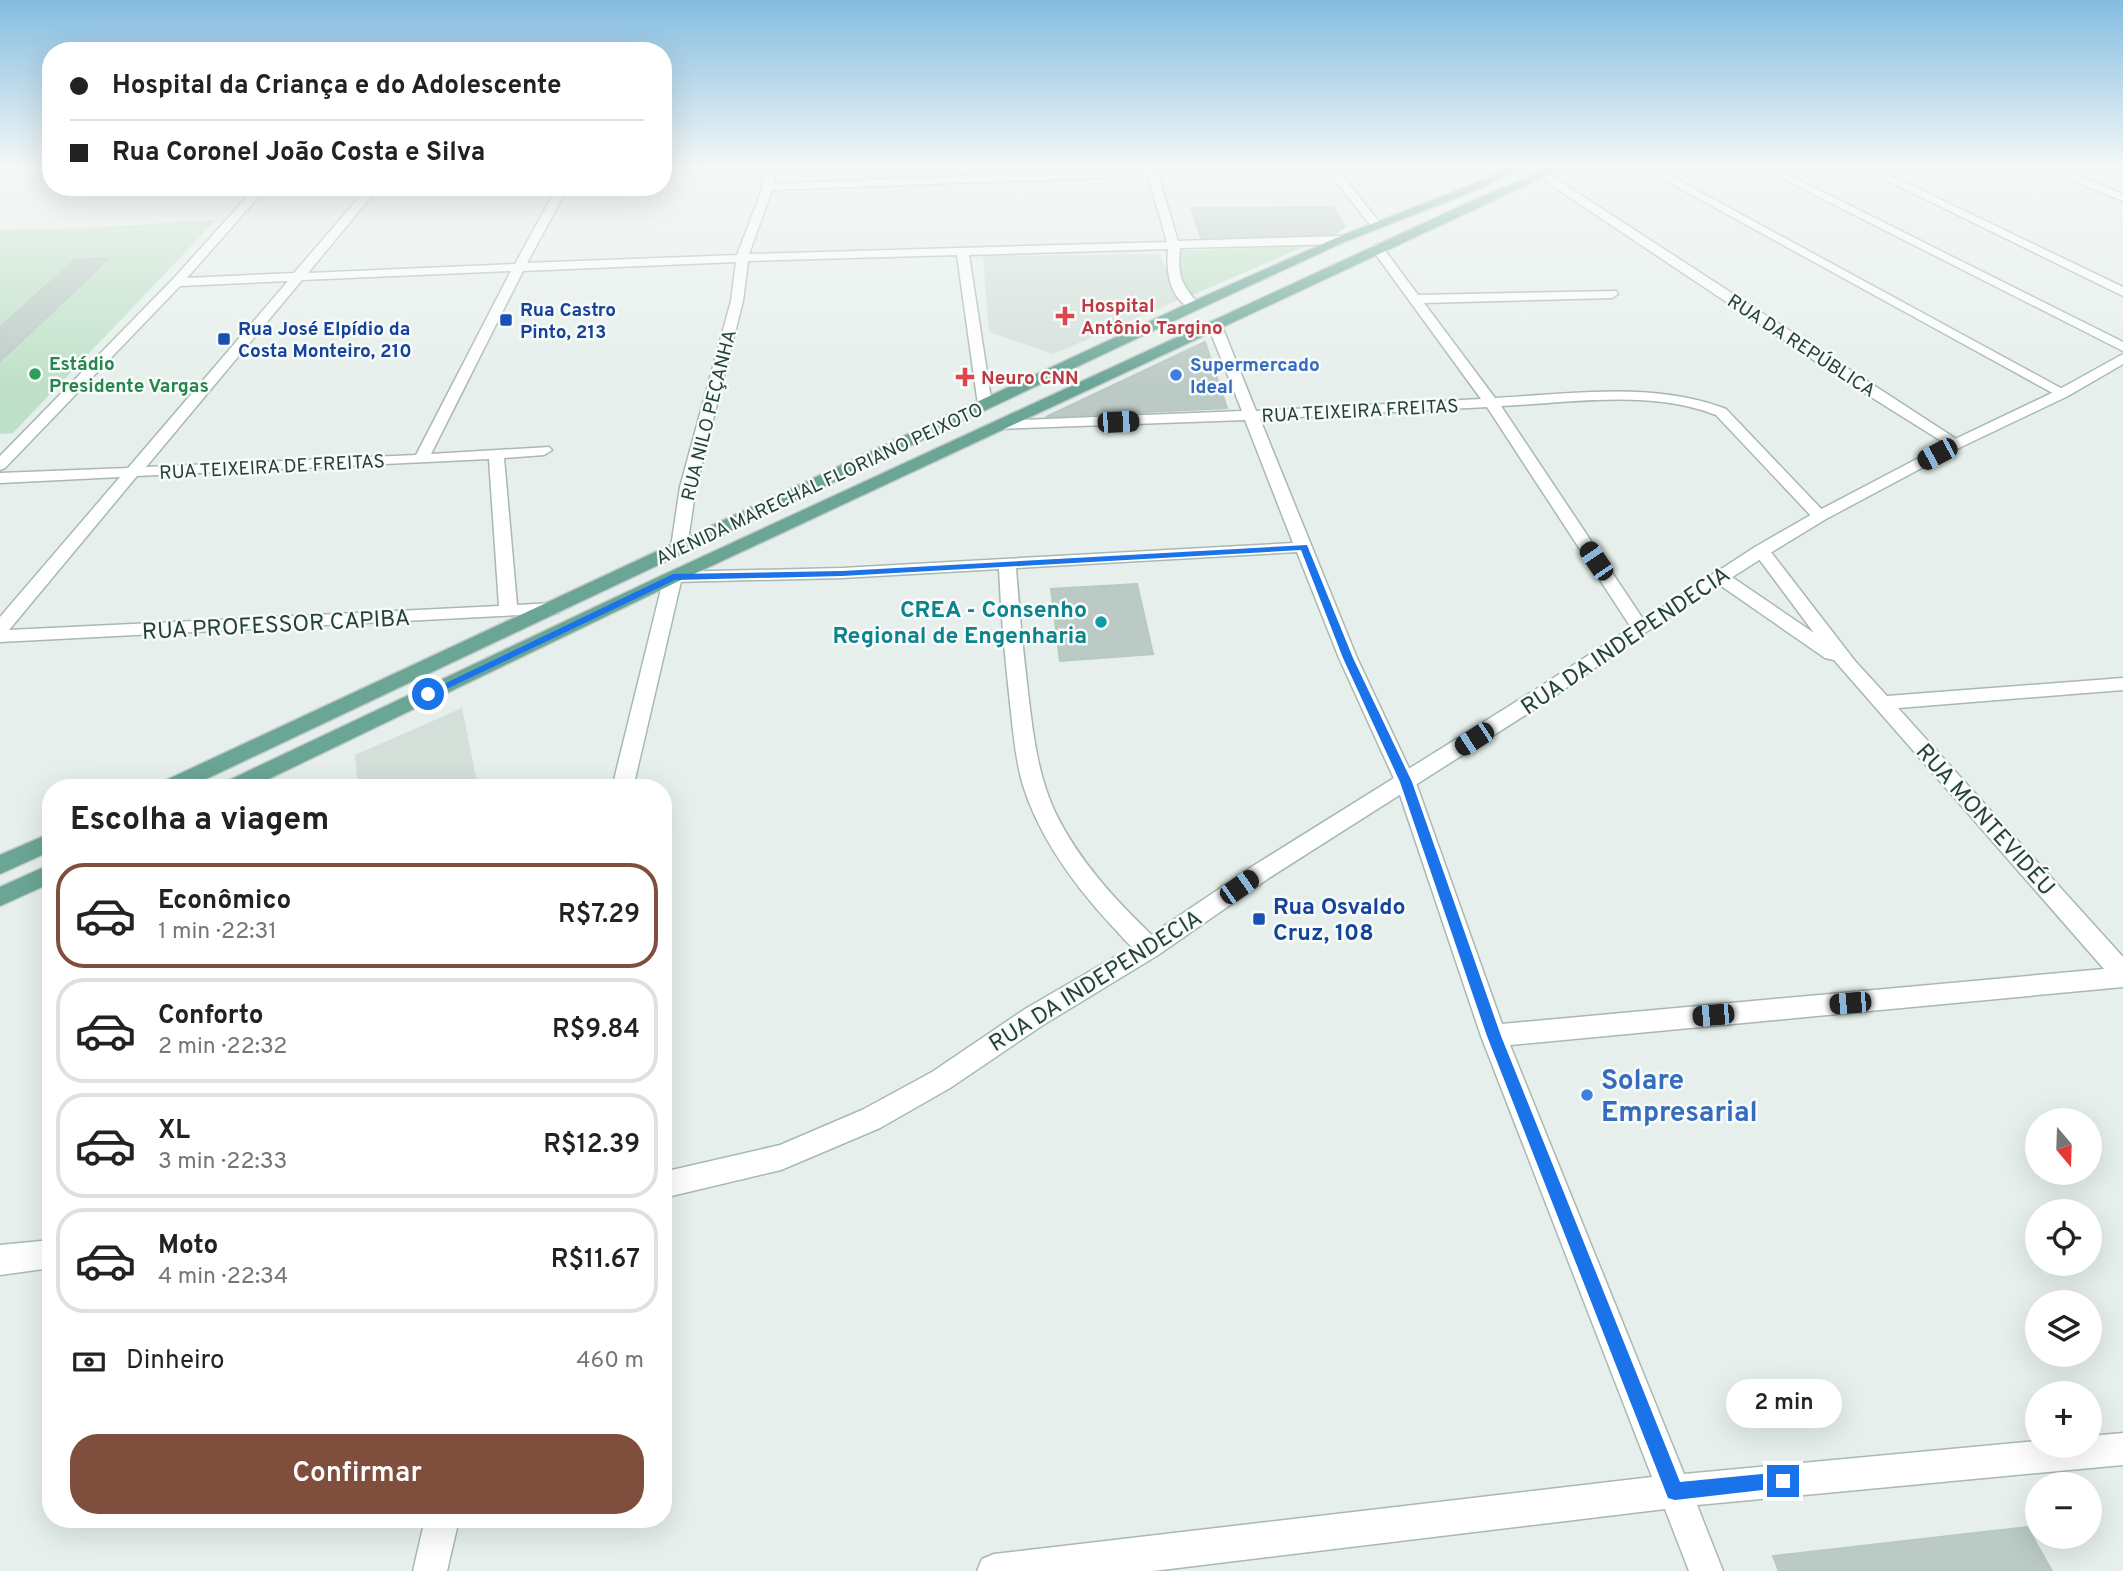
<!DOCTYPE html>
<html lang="pt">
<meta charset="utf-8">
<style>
:root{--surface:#fff;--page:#f6f6f6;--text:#222;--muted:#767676;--line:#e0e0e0;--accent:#804e3d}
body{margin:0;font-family:Overpass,sans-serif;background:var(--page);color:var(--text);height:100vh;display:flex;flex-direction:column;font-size:26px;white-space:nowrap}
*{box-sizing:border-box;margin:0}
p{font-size:23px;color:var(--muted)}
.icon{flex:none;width:38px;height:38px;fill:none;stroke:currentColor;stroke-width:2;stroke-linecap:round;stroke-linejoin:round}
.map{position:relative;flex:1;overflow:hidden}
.sheet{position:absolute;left:42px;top:779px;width:630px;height:749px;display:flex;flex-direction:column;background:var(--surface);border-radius:28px;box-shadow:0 7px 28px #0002}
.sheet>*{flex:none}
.top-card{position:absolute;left:42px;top:42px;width:630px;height:154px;border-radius:28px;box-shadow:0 7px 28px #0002;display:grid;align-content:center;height:154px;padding:0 28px;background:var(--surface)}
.needle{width:46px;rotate:161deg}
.buttons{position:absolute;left:2025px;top:1108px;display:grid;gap:14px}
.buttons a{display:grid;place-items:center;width:77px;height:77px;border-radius:50%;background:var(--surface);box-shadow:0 7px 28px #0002;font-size:35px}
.end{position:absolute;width:32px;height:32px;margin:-16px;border:9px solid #1a73e8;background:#fff;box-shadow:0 0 0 4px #fff}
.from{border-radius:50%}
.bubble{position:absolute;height:49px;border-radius:24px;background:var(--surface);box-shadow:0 7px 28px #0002;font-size:23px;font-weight:600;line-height:49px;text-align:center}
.car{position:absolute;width:21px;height:42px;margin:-21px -10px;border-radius:9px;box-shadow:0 0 5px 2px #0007;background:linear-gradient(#222 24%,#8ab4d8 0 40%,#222 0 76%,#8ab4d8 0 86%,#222 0)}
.top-card b{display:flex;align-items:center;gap:24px;height:66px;font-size:26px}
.top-card b+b{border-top:2px solid var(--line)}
.top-card i{width:18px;height:18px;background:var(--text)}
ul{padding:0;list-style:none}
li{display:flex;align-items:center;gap:21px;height:105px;margin:0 14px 10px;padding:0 14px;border:4px solid var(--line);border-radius:28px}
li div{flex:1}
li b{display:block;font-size:26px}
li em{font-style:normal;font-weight:600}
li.on{border-color:var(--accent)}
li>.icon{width:63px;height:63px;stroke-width:1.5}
h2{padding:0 28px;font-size:32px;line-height:84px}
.pay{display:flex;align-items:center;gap:18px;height:77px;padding:0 28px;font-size:26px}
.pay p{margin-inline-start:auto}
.cta{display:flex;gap:14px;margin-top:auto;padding:14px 28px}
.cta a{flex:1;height:80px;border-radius:28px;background:var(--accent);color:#fff;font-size:28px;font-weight:600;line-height:80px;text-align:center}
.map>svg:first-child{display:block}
</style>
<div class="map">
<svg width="2123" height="1571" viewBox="0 0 2123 1571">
<rect width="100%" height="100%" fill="#e6efeb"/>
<!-- built -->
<path fill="#d4dfda" d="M1159 254 1181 299 1053 354 989 332 983 256Z
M462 708 478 787H358L355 755Z"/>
<!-- green -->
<path fill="#bfe0c8" d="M216 220 13 433 0 434V230L89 228Z
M1306 246 1190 296 1169 251Z"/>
<!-- building -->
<path fill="#bbcac4" stroke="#b8c9c2" stroke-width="2" d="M1333 207 1345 226 1330 237 1202 241 1191 208Z
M109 258 45 319 0 361V327L75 260Z
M1205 342 1227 408 1046 417Z
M1137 584 1153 654 1060 661 1051 589Z
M2027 1527 2052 1571H1779L1773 1556Z"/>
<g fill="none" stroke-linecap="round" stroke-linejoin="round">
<!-- street casing -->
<g stroke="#a8b8b2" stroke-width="3">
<path id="street" d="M764 168H774V184L1156 168 1178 241 1340 236 1346 240 1340 244 1180 248C1177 278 1182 284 1200 306L1194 310C1169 300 1166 271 1168 249L969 255 992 405 985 409 978 405 957 255 748 261 743 301 696 487 687 547 679 552 671 547 680 487 731 301 736 262 523 271 431 454 549 447 552 450 544 455 504 458 517 605 552 603 561 609 558 613 0 642V617L120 477 0 483V473L128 468 288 281 180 286 5 468 0 470V456L173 279 256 187H267L187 278 294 273 368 187H379L308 273 515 264 557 187H568L527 263 737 255 763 187ZM1148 176 1167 242 749 254 772 190ZM511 271 416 455 146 467 302 280ZM489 459 499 606 9 630 137 476Z
M1325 168H1336L1380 223V227H1372Z
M1643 168H1656L2070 393 2063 397 2058 396Z
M1762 168H1775L2123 342V351Z
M1862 168H1875L2123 287V296Z
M2043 168H2058L2123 194V201Z
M1539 173H1547L1964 444 1956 449 1951 447 1839 377 1539 177Z
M1377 244 1381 245 1418 295 1616 291 1618 294 1612 298 1424 303 1495 398C1571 394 1653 381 1726 409L1828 516 1820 521 1814 519 1716 415C1649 389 1571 403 1501 406L1649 628 1640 634 1634 632 1487 407 1260 419 1357 658 1416 783 1502 1024 2104 969 1834 660 1825 658 1714 581 1711 577 1714 573H1726L1814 633 1753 551 1755 547H1767L1855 661 1887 696 2123 678V690L1898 708 2123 957V987L1510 1045 1684 1474 2037 1441V1446H2090V1436L2123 1433V1465L1697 1505 1723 1571H1689L1665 1509 1153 1571H977L982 1559 994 1554 1652 1477 1481 1036 1396 783 1339 658 1297 552 1016 568C1019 610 1023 651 1028 692 1033 733 1037 773 1055 812 1079 862 1118 903 1158 941L1162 948 1158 955C1139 961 1125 939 1112 926 1074 885 1038 836 1022 782 1015 756 1013 730 1010 703 1005 658 1001 614 999 569L842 578 673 582 664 577 673 572 842 568 1293 543 1245 420 997 429 990 425 997 421 1242 411 1208 326 1215 322 1222 326 1256 411 1481 399 1371 248Z"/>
</g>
<!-- secondary casing -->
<g stroke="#a4bbb3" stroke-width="3">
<path id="secondary" d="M2123 354V364L2068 396 1961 447 1826 519 1767 555 1646 632 1549 700 1269 878 1158 955 1043 1025 950 1088 880 1128 781 1170 663 1198V1172L780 1145 862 1110 932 1072 1025 1009 1142 941 1253 866 1535 690 1755 547 1814 513 1951 441 2058 390Z
M673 572 682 577 633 788H612L664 577Z
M51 1240V1268L0 1275V1245Z
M425 1519H459L447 1571H413Z"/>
</g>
<!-- primary casing -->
<g stroke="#c2cac8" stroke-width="3">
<path id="primary" d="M1505 168H1518L1479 189 1344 242 1199 309 187 788H157L160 783 1189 303 1336 238 1471 185Z
M1549 168H1563L679 581 250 788H220L223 783 667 573 1474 200Z
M51 833V851L0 874V855Z
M51 864V883L0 906V887Z"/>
</g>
<!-- street -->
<use href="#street" fill="#fff" fill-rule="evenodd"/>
<!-- secondary -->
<use href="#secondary" fill="#fff" fill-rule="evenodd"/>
<!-- primary -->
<use href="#primary" fill="#6aa596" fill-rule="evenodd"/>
</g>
<!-- sky -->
<linearGradient id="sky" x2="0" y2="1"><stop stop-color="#84bce0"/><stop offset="0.43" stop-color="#f4f8f6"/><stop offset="1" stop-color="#f4f8f6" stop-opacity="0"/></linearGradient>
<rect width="2123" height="388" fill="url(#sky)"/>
<!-- route -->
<path fill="#1a73e8" d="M1307 545 1353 658 1412 782 1501 1036 1680 1482 1783 1472 1789 1475 1792 1481 1789 1487 1675 1500 1668 1498 1487 1036 1400 782 1343 658 1301 550 842 576 675 580 432 696 423 694 673 574 842 571Z"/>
<!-- markers -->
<g fill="#e0444e" stroke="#f7fbf9" stroke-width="2.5">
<path d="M1061.5 305.5h7v7h7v7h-7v7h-7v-7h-7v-7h7z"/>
<path d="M961.5 366.5h7v7h7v7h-7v7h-7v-7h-7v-7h7z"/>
</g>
<g fill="#1a4fb4" stroke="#f7fbf9" stroke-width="2.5">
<rect x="499" y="313" width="14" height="14" rx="3.5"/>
<rect x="217" y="332" width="14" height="14" rx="3.5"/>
<rect x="1252" y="912" width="14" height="14" rx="3.5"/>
</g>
<circle fill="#2e9e5b" stroke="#f7fbf9" stroke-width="2.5" cx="35" cy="374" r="7"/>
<g fill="#3f7fe0" stroke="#f7fbf9" stroke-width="2.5">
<circle cx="1176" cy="375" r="7"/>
<circle cx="1587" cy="1095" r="7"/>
</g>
<circle fill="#0f9aa8" stroke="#f7fbf9" stroke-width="2.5" cx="1101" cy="622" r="7"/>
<g text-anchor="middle" stroke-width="5" stroke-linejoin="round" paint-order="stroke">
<!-- far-health labels -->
<g font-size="19" font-weight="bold" fill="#be3a42" stroke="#f7fbf9" text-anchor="start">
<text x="1081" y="312">Hospital<tspan x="1081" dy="22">Antônio Targino</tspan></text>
<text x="981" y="384">Neuro CNN</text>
</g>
<!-- far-transit labels -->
<g font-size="19" font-weight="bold" fill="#164399" stroke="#f7fbf9" text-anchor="start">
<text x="520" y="316">Rua Castro<tspan x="520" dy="22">Pinto, 213</tspan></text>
<text x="238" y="335">Rua José Elpídio da<tspan x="238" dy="22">Costa Monteiro, 210</tspan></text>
</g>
<!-- far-street labels -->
<g font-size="19" fill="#24423a" stroke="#f7fbf9">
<text transform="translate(1802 345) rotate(33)" y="7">RUA DA REPÚBLICA</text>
<text transform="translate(1360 410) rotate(-3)" y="7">RUA TEIXEIRA FREITAS</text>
<text transform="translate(708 415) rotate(-76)" y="7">RUA NILO PEÇANHA</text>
<text transform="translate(272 466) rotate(-3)" y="7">RUA TEIXEIRA DE FREITAS</text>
<text transform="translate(819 483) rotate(-25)" y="7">AVENIDA MARECHAL FLORIANO PEIXOTO</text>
</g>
<!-- far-leisure labels -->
<g font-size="19" font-weight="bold" fill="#27864d" stroke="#f7fbf9" text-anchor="start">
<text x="49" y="370">Estádio<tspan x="49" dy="22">Presidente Vargas</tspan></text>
</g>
<!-- far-shop labels -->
<g font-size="19" font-weight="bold" fill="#366cbe" stroke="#f7fbf9" text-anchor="start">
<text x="1190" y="371">Supermercado<tspan x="1190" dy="22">Ideal</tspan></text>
</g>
<!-- culture labels -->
<g font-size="23" font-weight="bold" fill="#0d838f" stroke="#f7fbf9" text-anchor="end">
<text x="1087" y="617">CREA - Consenho<tspan x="1087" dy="26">Regional de Engenharia</tspan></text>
</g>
<!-- street labels -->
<g font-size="23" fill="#24423a" stroke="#f7fbf9">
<text transform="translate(276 624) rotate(-3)" y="8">RUA PROFESSOR CAPIBA</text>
<text transform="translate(1625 640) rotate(-34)" y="8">RUA DA INDEPENDECIA</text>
<text transform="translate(1986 819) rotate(48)" y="8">RUA MONTEVIDÉU</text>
<text transform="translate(1095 980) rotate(-32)" y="8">RUA DA INDEPENDECIA</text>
</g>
<!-- transit labels -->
<g font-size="23" font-weight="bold" fill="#164399" stroke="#f7fbf9" text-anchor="start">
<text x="1273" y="914">Rua Osvaldo<tspan x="1273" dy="26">Cruz, 108</tspan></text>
</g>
<!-- near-shop labels -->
<g font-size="28" font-weight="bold" fill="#366cbe" stroke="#f7fbf9" text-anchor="start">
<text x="1601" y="1089">Solare<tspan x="1601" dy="32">Empresarial</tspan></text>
</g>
</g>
</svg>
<div class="buttons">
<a><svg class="needle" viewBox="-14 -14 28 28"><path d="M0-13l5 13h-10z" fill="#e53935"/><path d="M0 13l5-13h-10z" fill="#767676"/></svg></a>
<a><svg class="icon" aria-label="locate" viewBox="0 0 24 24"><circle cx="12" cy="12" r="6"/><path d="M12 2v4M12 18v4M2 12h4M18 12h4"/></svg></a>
<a><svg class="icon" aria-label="layers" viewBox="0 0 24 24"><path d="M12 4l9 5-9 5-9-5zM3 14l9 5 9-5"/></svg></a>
<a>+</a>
<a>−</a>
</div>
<i class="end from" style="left:428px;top:694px"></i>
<i class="end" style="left:1783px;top:1481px"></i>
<div class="bubble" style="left:1726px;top:1379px;width:116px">2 min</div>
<i class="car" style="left:1118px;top:422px;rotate:88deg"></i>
<i class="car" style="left:1937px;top:454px;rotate:242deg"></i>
<i class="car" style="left:1596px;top:561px;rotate:326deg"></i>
<i class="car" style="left:1474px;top:739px;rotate:237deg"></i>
<i class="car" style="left:1239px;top:887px;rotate:55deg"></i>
<i class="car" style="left:1850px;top:1003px;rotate:265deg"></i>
<i class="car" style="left:1713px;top:1015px;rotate:265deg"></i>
<div class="top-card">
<b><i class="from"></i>Hospital da Criança e do Adolescente</b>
<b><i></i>Rua Coronel João Costa e Silva</b>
</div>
<section class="sheet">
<h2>Escolha a viagem</h2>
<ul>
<li class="on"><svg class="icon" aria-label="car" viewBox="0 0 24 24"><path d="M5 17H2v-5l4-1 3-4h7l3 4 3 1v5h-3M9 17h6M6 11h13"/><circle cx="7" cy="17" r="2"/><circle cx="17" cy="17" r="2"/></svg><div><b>Econômico</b><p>1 min · 22:31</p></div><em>R$7.29</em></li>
<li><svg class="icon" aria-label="car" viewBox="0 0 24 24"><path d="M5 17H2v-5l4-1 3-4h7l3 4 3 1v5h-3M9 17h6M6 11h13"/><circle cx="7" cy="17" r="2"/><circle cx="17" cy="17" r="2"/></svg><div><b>Conforto</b><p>2 min · 22:32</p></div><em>R$9.84</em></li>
<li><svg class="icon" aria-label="car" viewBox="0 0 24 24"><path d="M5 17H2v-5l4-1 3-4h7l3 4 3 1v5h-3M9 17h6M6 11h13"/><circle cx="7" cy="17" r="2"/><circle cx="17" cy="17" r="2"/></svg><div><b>XL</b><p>3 min · 22:33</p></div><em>R$12.39</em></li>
<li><svg class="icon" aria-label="car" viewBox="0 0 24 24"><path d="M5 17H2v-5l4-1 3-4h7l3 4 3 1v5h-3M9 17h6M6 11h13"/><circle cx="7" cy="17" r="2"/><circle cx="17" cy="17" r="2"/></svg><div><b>Moto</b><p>4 min · 22:34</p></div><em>R$11.67</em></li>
</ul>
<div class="pay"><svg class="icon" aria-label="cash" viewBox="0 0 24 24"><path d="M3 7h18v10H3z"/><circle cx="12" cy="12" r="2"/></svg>Dinheiro<p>460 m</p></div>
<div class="cta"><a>Confirmar</a></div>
</section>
</div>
